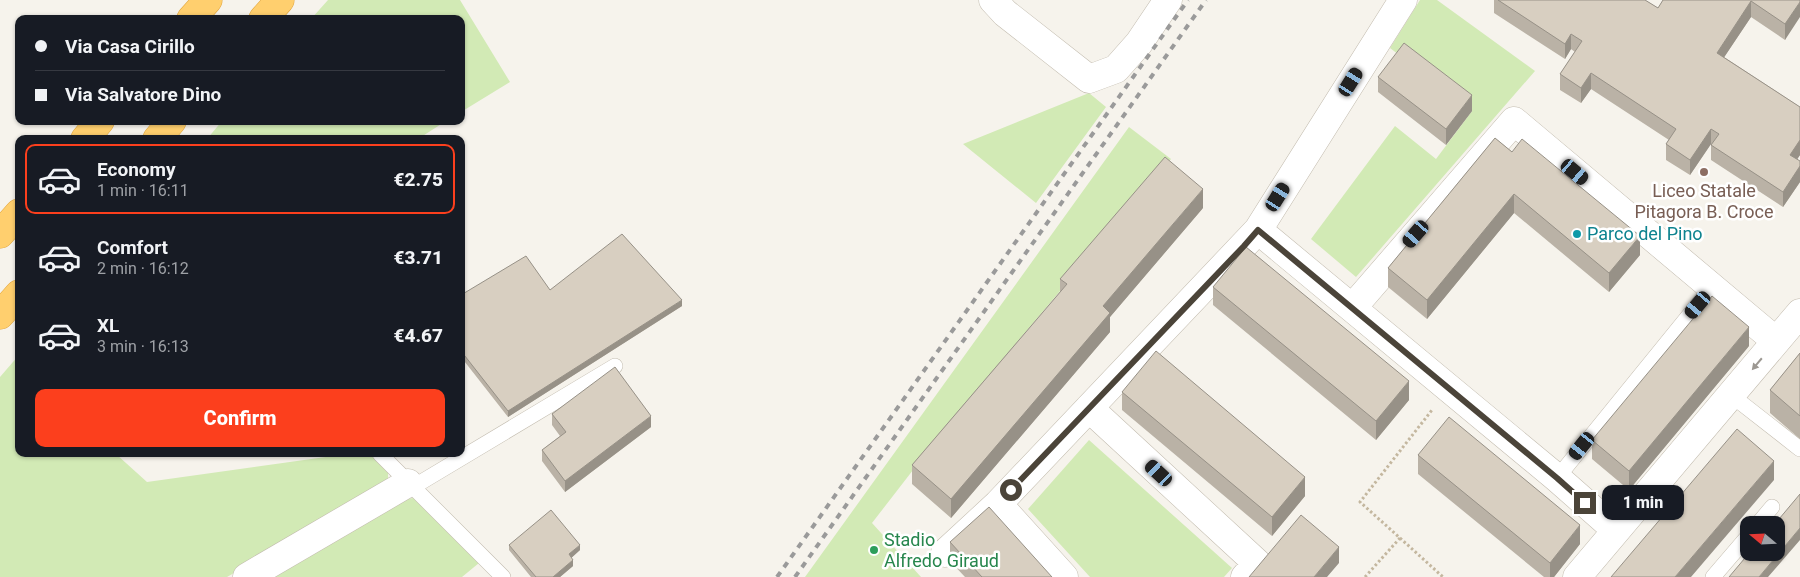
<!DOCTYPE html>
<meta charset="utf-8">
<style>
:root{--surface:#171b24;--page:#242831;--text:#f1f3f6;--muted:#9ea1a6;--line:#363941;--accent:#fc3f1d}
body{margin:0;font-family:Roboto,sans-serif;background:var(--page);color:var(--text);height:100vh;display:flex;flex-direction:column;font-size:19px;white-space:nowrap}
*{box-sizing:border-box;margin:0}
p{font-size:16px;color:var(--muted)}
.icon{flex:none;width:28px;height:28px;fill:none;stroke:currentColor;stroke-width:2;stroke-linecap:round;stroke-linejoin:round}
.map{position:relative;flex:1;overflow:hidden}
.drawer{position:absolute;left:15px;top:135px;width:450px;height:322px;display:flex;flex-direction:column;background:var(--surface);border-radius:10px;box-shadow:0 1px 4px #0004}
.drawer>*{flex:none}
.guide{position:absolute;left:15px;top:15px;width:450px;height:110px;border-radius:10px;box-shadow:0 1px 4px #0004;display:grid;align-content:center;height:110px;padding:0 20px;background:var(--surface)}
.needle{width:32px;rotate:289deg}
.controls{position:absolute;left:1740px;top:516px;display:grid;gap:10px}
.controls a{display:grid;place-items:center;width:45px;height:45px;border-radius:10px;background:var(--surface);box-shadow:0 1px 4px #0004;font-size:25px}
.end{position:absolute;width:22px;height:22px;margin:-11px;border:6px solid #4b4439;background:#fff;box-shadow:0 0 0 2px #fff}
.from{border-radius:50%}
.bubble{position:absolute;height:35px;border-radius:10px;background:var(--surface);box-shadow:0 1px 4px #0004;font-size:16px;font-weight:800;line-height:35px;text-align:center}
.car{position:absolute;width:15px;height:30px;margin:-15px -8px;border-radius:6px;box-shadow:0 0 4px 1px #0007;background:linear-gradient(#222 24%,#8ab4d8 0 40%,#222 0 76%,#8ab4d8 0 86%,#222 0)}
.guide b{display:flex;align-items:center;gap:18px;height:48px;font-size:19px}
.guide b+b{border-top:1px solid var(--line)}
.guide i{width:12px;height:12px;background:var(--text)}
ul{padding:9px 0 0;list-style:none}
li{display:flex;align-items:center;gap:15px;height:70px;margin:0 10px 8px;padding:0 10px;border:2px solid transparent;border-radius:10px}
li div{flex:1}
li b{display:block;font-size:19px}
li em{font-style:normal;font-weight:800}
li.selected{border-color:var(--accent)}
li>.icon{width:45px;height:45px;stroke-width:1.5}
.cta{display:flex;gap:10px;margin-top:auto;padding:10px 20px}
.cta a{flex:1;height:58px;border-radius:10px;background:var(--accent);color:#fff;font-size:20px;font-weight:800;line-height:58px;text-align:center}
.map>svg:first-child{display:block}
</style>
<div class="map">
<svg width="1800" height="577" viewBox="0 0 1800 577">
<rect width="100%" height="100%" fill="#f6f3ec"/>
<!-- green -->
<path fill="#d2eab5" d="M328 0H460L510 82 461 112V19H311Z
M1420 0H1437L1535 71 1356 277 1311 239 1395 126 1436 159 1472 111 1390 48Z
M1089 93 1106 107 1036 203 963 144Z
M222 121H446L418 139H207Z
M1129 127 1171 159 951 421 872 523 921 577H805Z
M19 355V454H116L147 482 347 454H370L388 469V479L372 494 227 577H0V377Z
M1089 440 1232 568 1224 577H1090L1028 509Z
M414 498 479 563 462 577H262L393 500Z"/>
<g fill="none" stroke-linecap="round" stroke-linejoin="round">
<!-- lane casing -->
<g stroke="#c2bbae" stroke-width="16">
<path id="lane" d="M1731 395 1800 449
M380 454 503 577
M1557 478 1712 287
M413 487 615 366
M1757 525 1772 507
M1713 577 1749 535"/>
</g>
<!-- street casing -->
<g stroke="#c2bbae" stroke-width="29">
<path id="street" d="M993 0 1005 13 1089 79 1116 69 1139 43 1168 0
M1258 230 1557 478 1616 530
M1353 307 1514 121 1776 341
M1089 408 1257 563 1245 577
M998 504 1064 577
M945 553 998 504 1258 230 1403 0
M247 577 408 483
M1577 577 1800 313"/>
</g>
<!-- highway casing -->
<g stroke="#e0a43c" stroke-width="29">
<path id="highway" d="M191 19 208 0
M263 19 280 0
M85 139 100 121
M157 139 172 121
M0 234 19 213
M0 315 19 294"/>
</g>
<!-- path -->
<path stroke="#c4b79f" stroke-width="3" stroke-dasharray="2.5 2.5" stroke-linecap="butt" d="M1400 538 1443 577
M1365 577 1400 538 1360 502 1432 410"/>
<!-- lane -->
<use href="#lane" stroke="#fff" stroke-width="15"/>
<!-- street -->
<use href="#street" stroke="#fff" stroke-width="28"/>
<!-- highway -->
<use href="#highway" stroke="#ffcf6e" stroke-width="28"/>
<!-- rail -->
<path stroke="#9a9a9a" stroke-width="4" stroke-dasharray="6 6" stroke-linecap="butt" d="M777 577 1188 0
M795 577 1206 0"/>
</g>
<!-- wall -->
<path fill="#bab2a6" d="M1494 0H1645L1658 8 1663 0H1800L1785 40 1751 17 1724 57 1800 107V155L1797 159 1800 161V182L1783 207 1711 160V144L1690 175 1666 160V144L1669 140 1591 89 1581 103 1560 90V74L1575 52 1571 49 1565 59 1494 13Z
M1378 77 1472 111 1446 145 1378 92Z
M1495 138 1640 255 1609 292 1514 213 1427 319 1388 287V268Z
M1203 208 1110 317V332L951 518 912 484V465L1060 292V279Z
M1213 287 1409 400 1376 440 1213 305Z
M550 290 682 306 508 417 461 357V295Z
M1749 346 1629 490 1592 459V440Z
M1800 353V439L1770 413V390Z
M1122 392 1305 496 1272 536 1122 410Z
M552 414 651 427 565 492 542 461V450L560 436 552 425Z
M1418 455 1580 544 1554 577H1544L1418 474Z
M950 542 1052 577H965L950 561Z
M509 545 580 550 571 558 573 566 560 577H531L509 550Z"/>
<!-- shaded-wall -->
<path fill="#979187" d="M1751 1V17L1717 68V53Z
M1800 2V17L1785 40V24Z
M1571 34V49L1565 59V44Z
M1591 73V89L1581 103V88Z
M1472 95V111L1446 145V129Z
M1711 129V144L1690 175V160Z
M1800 140V155L1790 170V155Z
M1800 166V182L1783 207V192Z
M1203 189V208L1110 317V332L951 518V499L1103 306Z
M1514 194V213L1427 319V300Z
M1640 236V255L1609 292V273Z
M682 300V306L508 417V411Z
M1749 327V346L1629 490V471Z
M1409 381V400L1376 440V421Z
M651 416V427L565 492V481Z
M1774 461V480L1691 577H1675Z
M1305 477V496L1272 536V517Z
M1580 525V544L1554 577H1550V563Z
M1800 528V540L1768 577H1759Z
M580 545V550L569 560V554Z
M1339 547V563L1327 577H1314Z
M573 560V566L560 577H553Z"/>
<!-- building -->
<path fill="#d8cfc1" stroke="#979187" d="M1498 0H1645L1658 8 1663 0H1800V2L1785 24 1751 1 1717 53 1800 107V140L1790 155 1800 161V166L1783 192 1711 145 1719 134 1711 129 1690 160 1666 144 1676 129 1591 73 1581 88 1560 74 1582 41 1571 34 1565 44Z
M1404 43 1472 95 1446 129 1378 77Z
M1495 138 1512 152 1522 139 1640 236 1609 273 1514 194 1427 300 1388 268Z
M1165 157 1203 189 1103 306 1110 313 951 499 912 465 1067 284 1060 279Z
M622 234 682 300 508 411 461 351V295L526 256 550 290Z
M1246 247 1409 381 1376 421 1213 287Z
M1712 296 1749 327 1629 471 1592 440Z
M1156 351 1305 477 1272 517 1122 392Z
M1800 353V416L1770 390Z
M615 367 651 416 565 481 542 450 566 432 552 414Z
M1449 417 1580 525 1550 563 1418 455Z
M1737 429 1774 461 1675 577H1611Z
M1800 494V528L1759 577H1729L1750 552H1776V525H1774Z
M989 507 1052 577H982L950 542Z
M551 510 580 545 569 554 573 560 553 577H536L509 545Z
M1301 515 1339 547 1314 577H1249Z"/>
<!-- one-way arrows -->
<defs><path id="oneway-solid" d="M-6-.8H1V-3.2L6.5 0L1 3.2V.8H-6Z" transform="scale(1.25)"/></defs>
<use fill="#9c9892" href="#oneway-solid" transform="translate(1757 364) rotate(130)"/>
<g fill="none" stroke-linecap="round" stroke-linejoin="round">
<!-- route -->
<path stroke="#4b4439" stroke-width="6" d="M1011 490 1244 246 1258 230 1557 478 1585 503"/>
</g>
<!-- markers -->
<circle fill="#8d6e63" stroke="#fff" stroke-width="2" cx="1704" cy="172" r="5"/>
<circle fill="#0f9aa8" stroke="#fff" stroke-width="2" cx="1577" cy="234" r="5"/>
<circle fill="#2e9e5b" stroke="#fff" stroke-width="2" cx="874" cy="550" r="5"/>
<g text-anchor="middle" stroke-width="5" stroke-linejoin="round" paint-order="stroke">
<!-- education labels -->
<g font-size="18" fill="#785e54" stroke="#fff">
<text x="1704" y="197">Liceo Statale<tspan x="1704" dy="21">Pitagora B. Croce</tspan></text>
</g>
<!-- culture labels -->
<g font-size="18" fill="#0d838f" stroke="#fff" text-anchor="start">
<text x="1587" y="240">Parco del Pino</text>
</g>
<!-- leisure labels -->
<g font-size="18" fill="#27864d" stroke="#fff" text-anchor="start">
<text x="884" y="546">Stadio<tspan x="884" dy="21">Alfredo Giraud</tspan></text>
</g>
</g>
</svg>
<div class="controls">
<a><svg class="needle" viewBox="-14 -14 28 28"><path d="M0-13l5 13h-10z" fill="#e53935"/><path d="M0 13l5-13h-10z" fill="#9ea1a6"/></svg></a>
</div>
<i class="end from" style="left:1011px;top:490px"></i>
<i class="end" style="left:1585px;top:503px"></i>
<div class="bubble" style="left:1602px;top:485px;width:82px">1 min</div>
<i class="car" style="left:1351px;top:82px;rotate:32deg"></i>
<i class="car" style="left:1575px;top:172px;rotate:130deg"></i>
<i class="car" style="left:1278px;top:197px;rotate:32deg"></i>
<i class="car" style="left:1416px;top:234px;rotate:221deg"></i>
<i class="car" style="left:1698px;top:305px;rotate:220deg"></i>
<i class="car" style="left:1582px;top:446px;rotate:219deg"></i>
<i class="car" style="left:1159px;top:473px;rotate:313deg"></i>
<div class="guide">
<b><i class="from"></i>Via Casa Cirillo</b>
<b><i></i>Via Salvatore Dino</b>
</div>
<section class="drawer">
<ul>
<li class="selected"><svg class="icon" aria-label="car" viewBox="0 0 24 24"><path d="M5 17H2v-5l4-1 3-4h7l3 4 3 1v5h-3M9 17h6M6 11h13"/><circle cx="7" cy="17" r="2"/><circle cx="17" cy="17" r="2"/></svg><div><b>Economy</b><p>1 min · 16:11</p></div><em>€2.75</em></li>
<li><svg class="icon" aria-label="car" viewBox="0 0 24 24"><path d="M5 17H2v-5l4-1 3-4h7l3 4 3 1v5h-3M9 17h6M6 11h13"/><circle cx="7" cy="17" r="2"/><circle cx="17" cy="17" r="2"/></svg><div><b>Comfort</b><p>2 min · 16:12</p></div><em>€3.71</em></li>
<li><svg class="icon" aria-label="car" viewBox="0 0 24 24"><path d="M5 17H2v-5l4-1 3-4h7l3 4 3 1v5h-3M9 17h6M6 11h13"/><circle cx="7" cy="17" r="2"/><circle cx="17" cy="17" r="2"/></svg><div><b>XL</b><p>3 min · 16:13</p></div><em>€4.67</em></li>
</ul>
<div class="cta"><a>Confirm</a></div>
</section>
</div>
